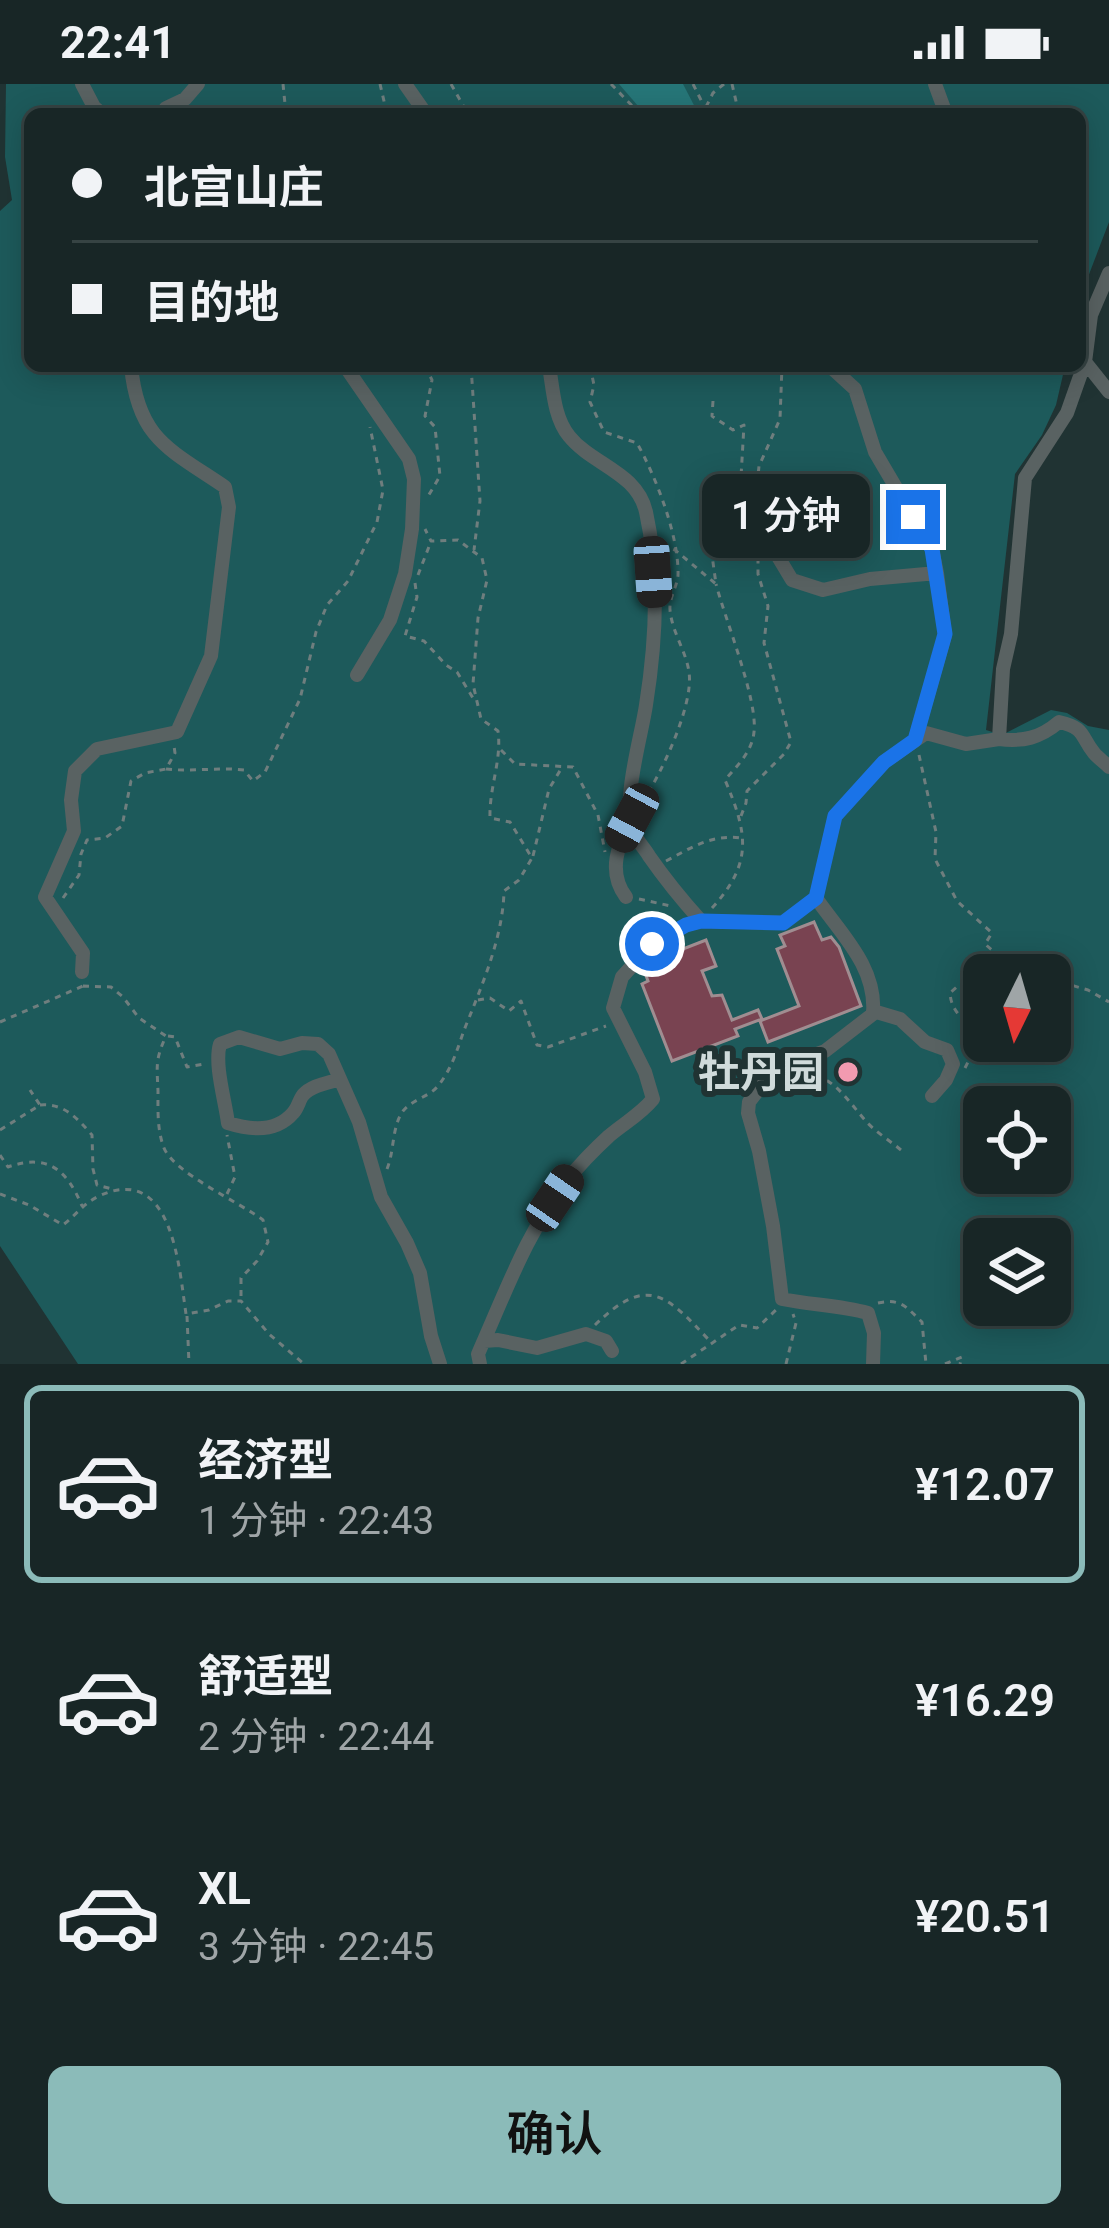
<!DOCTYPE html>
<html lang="zh">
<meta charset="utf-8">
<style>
:root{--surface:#182626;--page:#253232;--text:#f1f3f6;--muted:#9fa5a7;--line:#364343;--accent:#8bbbb9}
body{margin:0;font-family:Roboto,"Noto Sans SC",sans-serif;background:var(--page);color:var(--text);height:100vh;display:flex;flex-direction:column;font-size:45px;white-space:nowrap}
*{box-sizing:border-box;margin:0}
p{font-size:39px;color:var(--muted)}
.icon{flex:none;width:66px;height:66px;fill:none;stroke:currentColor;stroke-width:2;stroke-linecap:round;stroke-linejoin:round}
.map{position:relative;height:1280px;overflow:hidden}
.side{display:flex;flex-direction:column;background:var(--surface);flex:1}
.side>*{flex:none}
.top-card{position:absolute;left:24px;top:24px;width:1062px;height:264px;border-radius:18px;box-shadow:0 6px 30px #0003,0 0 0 3px var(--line);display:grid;align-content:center;height:264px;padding:0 48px;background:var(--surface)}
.needle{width:78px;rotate:185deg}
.buttons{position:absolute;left:963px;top:870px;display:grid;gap:24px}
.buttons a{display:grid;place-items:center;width:108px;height:108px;border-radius:18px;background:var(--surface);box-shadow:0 6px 30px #0003,0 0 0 3px var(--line);font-size:60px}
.end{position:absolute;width:54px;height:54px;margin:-27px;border:15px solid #1a73e8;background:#fff;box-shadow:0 0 0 6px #fff}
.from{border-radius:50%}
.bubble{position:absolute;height:84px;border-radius:18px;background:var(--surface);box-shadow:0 6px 30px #0003,0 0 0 3px var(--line);font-size:39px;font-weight:600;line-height:84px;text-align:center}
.car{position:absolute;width:36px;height:72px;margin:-36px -18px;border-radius:15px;box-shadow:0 0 9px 3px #0007;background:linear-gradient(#222 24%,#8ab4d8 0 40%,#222 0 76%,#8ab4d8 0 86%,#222 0)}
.top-card b{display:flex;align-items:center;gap:42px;height:114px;font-size:45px}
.top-card b+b{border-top:3px solid var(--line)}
.top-card i{width:30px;height:30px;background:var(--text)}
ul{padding:21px 0 0;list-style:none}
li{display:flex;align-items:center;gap:36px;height:198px;margin:0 24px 18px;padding:0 24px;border:6px solid transparent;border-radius:18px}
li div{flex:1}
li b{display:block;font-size:45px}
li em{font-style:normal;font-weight:600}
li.on{border-color:var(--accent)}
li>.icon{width:108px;height:108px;stroke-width:1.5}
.action{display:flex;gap:24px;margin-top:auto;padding:24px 48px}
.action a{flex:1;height:138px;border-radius:18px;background:var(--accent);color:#111;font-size:48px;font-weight:600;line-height:138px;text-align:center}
.status{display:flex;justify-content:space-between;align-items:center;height:84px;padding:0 60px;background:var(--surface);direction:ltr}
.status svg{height:33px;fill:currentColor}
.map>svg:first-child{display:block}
</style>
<div class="status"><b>22:41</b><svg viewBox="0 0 49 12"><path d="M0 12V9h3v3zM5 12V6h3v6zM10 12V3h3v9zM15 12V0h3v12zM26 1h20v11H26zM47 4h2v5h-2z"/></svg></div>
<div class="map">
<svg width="1109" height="1280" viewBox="0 0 1109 1280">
<rect width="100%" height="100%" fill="#203333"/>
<!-- green -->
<path fill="#1d5a5b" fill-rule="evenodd" d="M6 0H1109V138L1080 214V30H30V282H1065L1056 321 1042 351 1015 390 986 646 1002 651 1051 626 1067 629 1088 642 1109 646V1280H78L0 1162V127L12 116 5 73ZM984 891H1050V957H984ZM984 1023H1050V1089H984ZM984 1155H1050V1221H984Z"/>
<!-- water -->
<path fill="#267678" d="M619 0H683L698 29 645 30Z"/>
<!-- building -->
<path fill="#794351" stroke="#a08d91" stroke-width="3" d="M814 838 822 856 831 853 839 863 861 922 768 958 760 937 799 922 777 865 785 862 780 851Z
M706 856 716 882 702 887 712 912 722 911 732 936 758 926 762 935 735 945 738 952 672 977 642 900 648 897 644 886 652 877Z"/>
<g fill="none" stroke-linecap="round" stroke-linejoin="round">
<!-- path -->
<path stroke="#6f7e7e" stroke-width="3" stroke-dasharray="6 6" stroke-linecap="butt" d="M283 0 286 30
M380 0 387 30
M451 0 468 30
M611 0 640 30
M693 0 705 24 700 30
M732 0 739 30
M706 23 713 9 724 0
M425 282 432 296 425 332 435 343 440 392 427 414
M471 282 480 417 474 466
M590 282 594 301 590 318 604 348 637 359C656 393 679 452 678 491 677 503 669 514 670 526 672 548 686 567 689 588 694 621 661 690 643 717
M713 317 712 332 733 346 744 341 741 393 730 432 743 462
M757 448 755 423 759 382 780 335 782 282
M662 461 675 466 716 500 711 464 727 475 732 461 744 464 747 438 752 448
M418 491 430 460
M415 499 417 513 405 552 424 557 446 581 457 588 473 614
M501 666 515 680 573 683 598 731 605 768
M919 671 936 748 935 775 957 817 992 849 985 860 1012 884
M166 685C192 688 218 683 244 686L253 697 265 688 300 615 316 548 327 521 348 497 377 438 383 406 370 343
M741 732 746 719 747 707 784 670 791 658 764 559 768 522 758 490V475
M533 772 549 705 561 685
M666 777C691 764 711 750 741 754
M63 814 79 791 81 770 87 756 105 754 122 742 131 697 145 689 166 685 175 669 174 662
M639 815 671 822
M712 824C753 779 748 750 725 696 737 682 752 668 754 648 758 616 725 535 716 500
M986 891 1020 882 1039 891
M1050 895 1088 906 1109 918
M83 902 111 903 123 913 139 934 166 952C155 976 157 982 158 1007 158 1026 157 1046 164 1064 174 1089 239 1118 263 1136L268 1158 257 1177 241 1194V1215
M478 916 490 914 509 927 521 917 537 961 548 963 606 942
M0 938 83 902
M168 952 175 953 187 983 204 980
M965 984 973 968 984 953C969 940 951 930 950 909L958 902 984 891
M805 987C834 994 846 1014 864 1035 874 1047 889 1056 901 1066
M40 1021C64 1019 77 1034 92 1051L93 1085 97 1101 112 1105
M0 1046 40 1021 30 1006
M0 1071 8 1083C48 1069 67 1086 82 1122
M387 1085C394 1068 392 1046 401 1030 409 1016 428 1014 438 1002 456 979 458 959 469 934 485 894 503 850 504 807L519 796 532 774 510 738 490 734C489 704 502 676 498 647L481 635 473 600 478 534 487 496 482 474 458 456 431 457 425 445
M0 1110 29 1121 63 1141C76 1131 84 1119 99 1112 173 1078 179 1184 186 1230L209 1226 228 1217H241L269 1250 304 1280
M227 1110 235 1093 227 1051
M878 1219C901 1214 906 1223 922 1238L926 1280
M187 1232 189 1280
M595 1241C648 1189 667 1212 709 1256
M681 1280 739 1241 757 1244 778 1224
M786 1280 796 1239 793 1230
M945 1280 962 1273 960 1280"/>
<!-- minor -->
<path stroke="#596262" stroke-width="14" d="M82 0 94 23 102 30
M405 0 426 30
M935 0 946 30
M162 30 166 24 185 15 198 0
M1082 274 1109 308
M345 282 409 375 414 395 412 445 405 490 390 536 357 591
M549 282C553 305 554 334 569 352 592 381 637 388 646 428 660 491 656 558 646 621 641 655 621 718 634 749 637 757 645 765 649 772 665 795 682 816 701 837
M826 282 832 284 855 305 875 368 932 465 937 489 945 551 915 656
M758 461 777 471 792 496 823 506 870 495 937 489
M999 655C1023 658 1040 654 1059 638 1086 644 1080 652 1094 669 1098 674 1104 678 1109 683
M626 813C607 788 618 759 632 735
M816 814C841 850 877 883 873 930L825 967 792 979 769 992 749 1018 748 1029 759 1067 773 1142 782 1215C811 1221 839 1221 868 1229L874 1249 873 1280
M82 888 83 869 45 813 74 747 71 716 75 687 97 665 177 648 211 572 229 423 225 403C169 365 138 355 131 282
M873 927 900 935 925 958 947 966 953 980 946 996 932 1012
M340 995C328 999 312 1001 303 1011 299 1016 298 1024 293 1029 276 1049 250 1046 228 1039 225 1016 214 980 220 960L239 953 280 965 302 959 318 960 329 970 359 1038 381 1113 407 1159 420 1189 431 1252 440 1280
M484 1257 498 1256 537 1264 586 1250 606 1257 612 1267
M480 1280 478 1270C505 1210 527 1146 570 1093 581 1079 596 1064 609 1052 624 1039 640 1031 653 1015L645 988 613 924 622 893 652 860 686 841 701 837 783 839 816 814 835 732 884 678 926 649 966 660 999 655 1003 585 1011 550 1025 394 1067 329 1085 278 1091 231 1109 189"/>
</g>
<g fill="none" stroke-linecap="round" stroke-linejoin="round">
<!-- route -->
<path stroke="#1a73e8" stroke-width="15" d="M652 860 686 841 701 837 783 839 816 814 835 732 884 678 915 656 945 550 932 465 913 433"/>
</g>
<!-- markers -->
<circle fill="#f29ab0" stroke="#203333" stroke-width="4.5" cx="848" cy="988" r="12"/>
<g text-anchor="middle" stroke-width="12" stroke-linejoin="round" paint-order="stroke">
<!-- poi labels -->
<g font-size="42" font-weight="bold" fill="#d0dbdb" stroke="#203333" text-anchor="end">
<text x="824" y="1003">牡丹园</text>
</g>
</g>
</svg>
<div class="buttons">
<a><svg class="needle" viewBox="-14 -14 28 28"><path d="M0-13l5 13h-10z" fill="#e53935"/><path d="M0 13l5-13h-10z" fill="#9fa5a7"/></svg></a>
<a><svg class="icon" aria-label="locate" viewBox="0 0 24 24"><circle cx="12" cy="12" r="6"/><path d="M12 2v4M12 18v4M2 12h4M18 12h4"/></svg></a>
<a><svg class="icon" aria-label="layers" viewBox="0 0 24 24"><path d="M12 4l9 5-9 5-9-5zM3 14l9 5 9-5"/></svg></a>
</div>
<i class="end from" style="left:652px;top:860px"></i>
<i class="end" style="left:913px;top:433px"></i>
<div class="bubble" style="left:702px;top:390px;width:168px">1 分钟</div>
<i class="car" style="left:653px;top:488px;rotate:176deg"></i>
<i class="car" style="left:632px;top:734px;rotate:208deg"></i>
<i class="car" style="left:555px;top:1114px;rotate:34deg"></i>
<div class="top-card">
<b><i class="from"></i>北宫山庄</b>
<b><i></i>目的地</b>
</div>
</div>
<section class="side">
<ul>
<li class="on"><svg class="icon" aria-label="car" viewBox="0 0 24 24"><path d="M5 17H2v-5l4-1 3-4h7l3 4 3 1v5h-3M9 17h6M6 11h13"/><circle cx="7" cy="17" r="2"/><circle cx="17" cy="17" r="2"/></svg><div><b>经济型</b><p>1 分钟 · 22:43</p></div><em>¥12.07</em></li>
<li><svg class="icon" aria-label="car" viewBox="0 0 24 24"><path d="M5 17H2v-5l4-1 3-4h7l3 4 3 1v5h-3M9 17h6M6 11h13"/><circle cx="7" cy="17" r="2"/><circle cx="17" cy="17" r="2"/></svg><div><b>舒适型</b><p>2 分钟 · 22:44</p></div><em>¥16.29</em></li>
<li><svg class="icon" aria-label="car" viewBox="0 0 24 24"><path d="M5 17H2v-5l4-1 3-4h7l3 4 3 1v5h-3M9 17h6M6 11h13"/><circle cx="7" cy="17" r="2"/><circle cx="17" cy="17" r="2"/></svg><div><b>XL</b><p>3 分钟 · 22:45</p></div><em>¥20.51</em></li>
</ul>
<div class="action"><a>确认</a></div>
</section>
